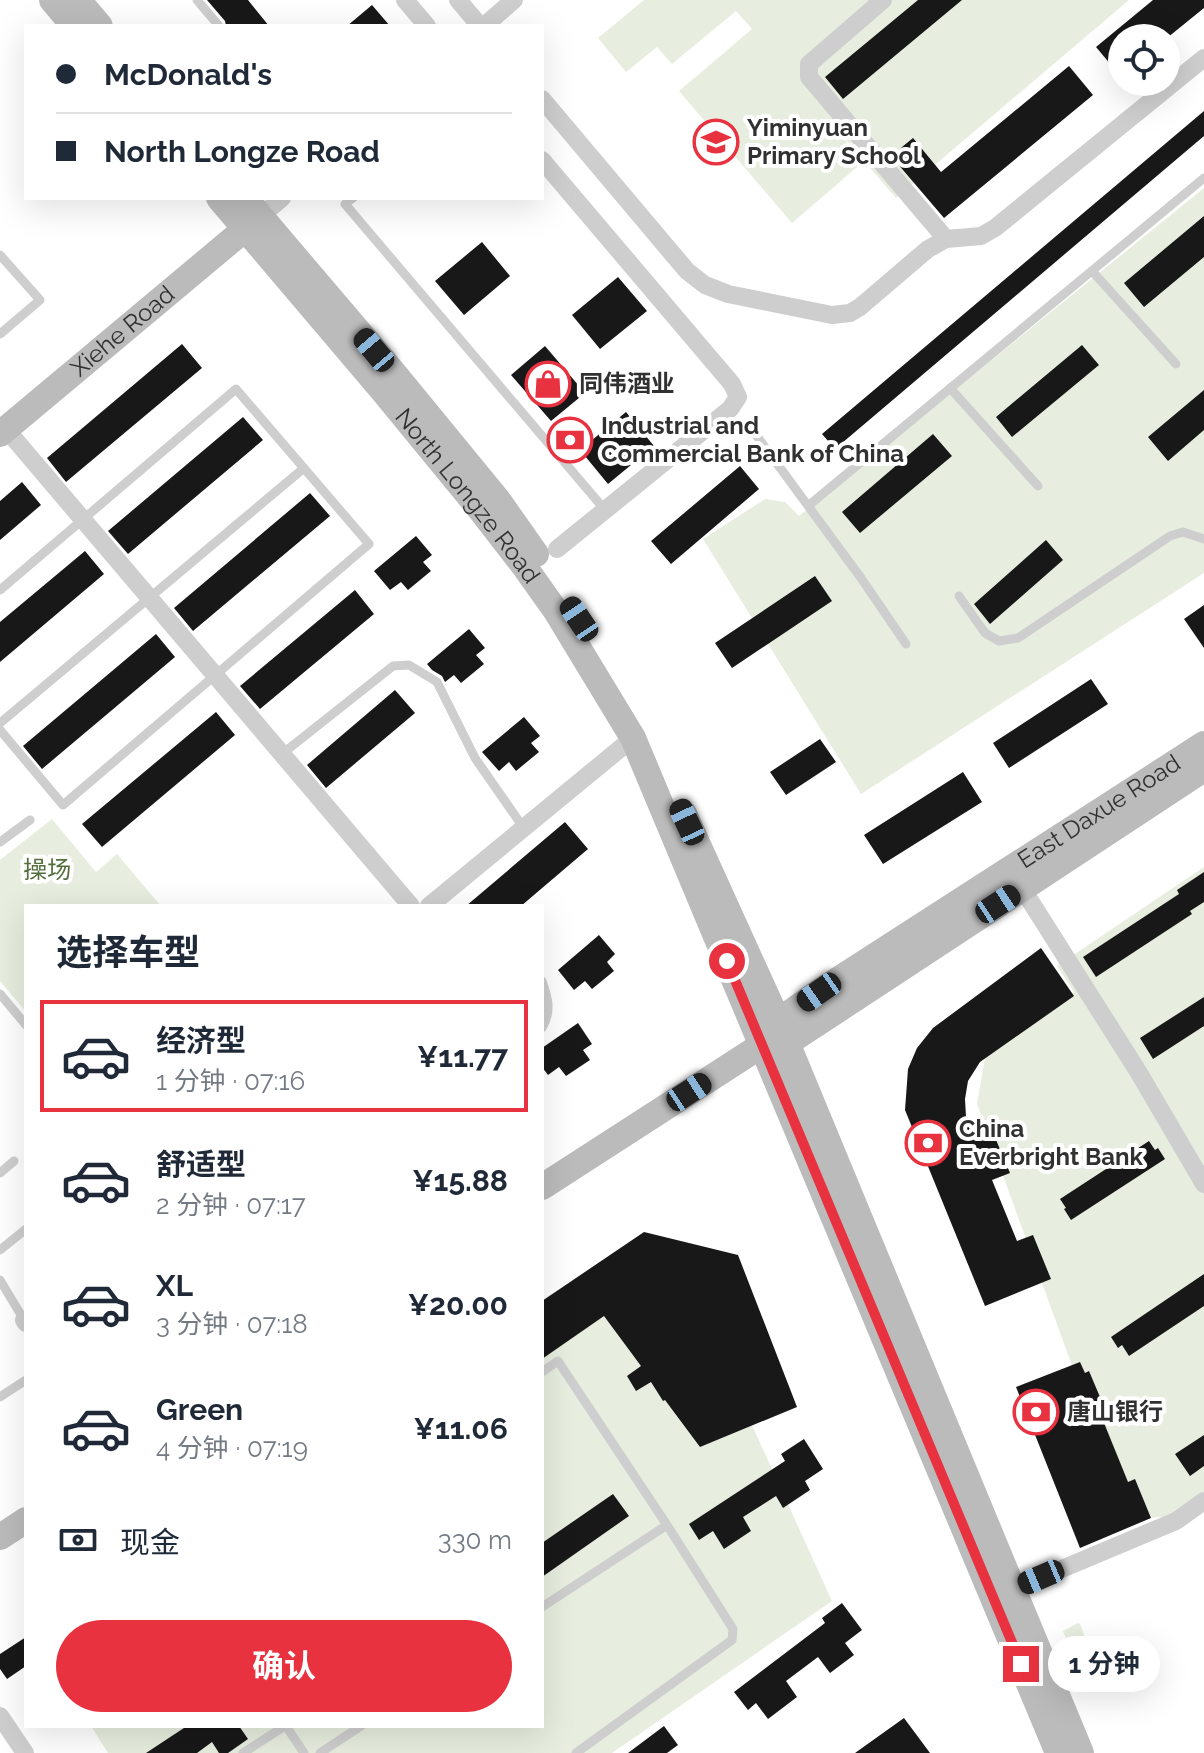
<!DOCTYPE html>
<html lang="zh">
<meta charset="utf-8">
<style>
:root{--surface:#fff;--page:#f6f6f7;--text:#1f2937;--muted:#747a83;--line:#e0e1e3;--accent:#e93240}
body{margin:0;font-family:Raleway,"Noto Sans SC",sans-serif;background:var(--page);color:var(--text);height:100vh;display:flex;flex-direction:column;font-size:30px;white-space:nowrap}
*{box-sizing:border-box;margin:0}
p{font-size:26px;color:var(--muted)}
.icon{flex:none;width:44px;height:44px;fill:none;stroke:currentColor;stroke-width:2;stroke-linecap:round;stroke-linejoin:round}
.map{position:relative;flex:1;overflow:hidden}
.side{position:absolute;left:24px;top:904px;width:520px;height:824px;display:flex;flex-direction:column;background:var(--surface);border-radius:0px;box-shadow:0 8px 32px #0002}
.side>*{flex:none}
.banner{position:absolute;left:24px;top:24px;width:520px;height:176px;border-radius:0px;box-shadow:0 8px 32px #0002;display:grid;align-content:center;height:176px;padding:0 32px;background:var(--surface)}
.controls{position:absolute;left:1108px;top:24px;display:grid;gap:16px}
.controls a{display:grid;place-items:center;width:72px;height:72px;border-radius:50%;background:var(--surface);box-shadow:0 8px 32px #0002;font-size:40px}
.end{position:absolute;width:36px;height:36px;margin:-18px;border:10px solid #e93240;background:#fff;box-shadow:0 0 0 4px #fff}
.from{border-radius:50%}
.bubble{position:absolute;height:56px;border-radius:28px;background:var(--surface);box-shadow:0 8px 32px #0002;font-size:26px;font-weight:700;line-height:56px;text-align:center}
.car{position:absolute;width:24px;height:48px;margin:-24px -12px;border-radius:10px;box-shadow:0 0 6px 2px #0007;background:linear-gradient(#222 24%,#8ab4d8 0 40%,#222 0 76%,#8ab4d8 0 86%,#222 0)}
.banner b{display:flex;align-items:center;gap:28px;height:76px;font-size:30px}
.banner b+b{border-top:2px solid var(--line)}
.banner i{width:20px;height:20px;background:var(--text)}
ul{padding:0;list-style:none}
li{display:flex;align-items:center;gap:24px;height:112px;margin:0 16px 12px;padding:0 16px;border:4px solid transparent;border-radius:0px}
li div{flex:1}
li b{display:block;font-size:30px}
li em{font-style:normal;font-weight:700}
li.current{border-color:var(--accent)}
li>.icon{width:72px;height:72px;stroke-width:1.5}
h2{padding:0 32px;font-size:36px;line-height:96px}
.pay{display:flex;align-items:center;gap:20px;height:88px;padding:0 32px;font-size:30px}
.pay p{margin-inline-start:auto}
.action{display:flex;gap:16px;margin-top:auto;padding:16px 32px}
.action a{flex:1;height:92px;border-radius:48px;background:var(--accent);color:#fff;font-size:32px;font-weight:700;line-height:92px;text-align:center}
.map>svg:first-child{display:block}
</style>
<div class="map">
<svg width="1204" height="1753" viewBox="0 0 1204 1753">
<rect width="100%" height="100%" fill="#fff"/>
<!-- green -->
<path fill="#e7eedf" d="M644 0H1129L896 198 821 111 863 162 792 223 679 91 752 29 736 11 672 64 657 47 626 72 598 38Z
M1204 188V573L861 794 703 539 765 499 785 502 799 516Z
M52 819 96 872 117 854 161 906H26V1012L0 981V860Z
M1204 867V1493L1171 1516 1128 1520 977 1104 986 1052 1074 992 1057 966Z
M610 1299 711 1335 832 1601 612 1753H108L91 1726H542V1336Z
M1078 1623 1080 1624 1086 1640 1079 1650 1069 1647 1063 1631Z"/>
<!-- building -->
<path fill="#181818" d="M207 0H248L269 26H226L225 21Z
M918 0H962L843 99 825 77Z
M1153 0H1204V8L1167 38H1122V78L1096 47Z
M372 5 390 26H347Z
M1069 66 1093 95 944 218 891 156 913 138 941 172Z
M1204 111V136L835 449 822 434Z
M1204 216V257L1144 307 1124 283Z
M482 242 510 276 464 315 435 281Z
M618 277 647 311 600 349 572 315Z
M182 344 202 368 66 482 47 458Z
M1082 345 1099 365 1012 437 996 417Z
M545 346 585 393 551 421 511 375Z
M1204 390V430L1168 461 1148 437Z
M626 412 654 446 608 484 580 450Z
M243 417 263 440 128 554 108 531Z
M933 434 952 456 860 533 842 512Z
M740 466 759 489 671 564 651 541Z
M22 482 41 505 0 540V501Z
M310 493 330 516 193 631 174 608Z
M416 536 432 555 423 562 431 571 408 590 401 582 390 590 374 571Z
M1046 540 1063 560 990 624 974 604Z
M85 551 104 574 0 662V622Z
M815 576 832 601 732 668 715 643Z
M355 590 374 614 260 709 240 686Z
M1204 605V648L1184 619Z
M469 629 485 648 476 655 484 664 461 683 454 675 445 682 442 676 432 670 427 664Z
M156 634 175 657 42 769 23 746Z
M1091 679 1108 704 1009 768 993 743Z
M395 690 415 713 326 788 307 765Z
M216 712 235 735 102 847 82 824Z
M524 717 540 736 531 743 539 752 516 771 509 762 499 771 482 752Z
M820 739 836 762 786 795 770 772Z
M963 772 982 802 883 864 864 835Z
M565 822 588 849 521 906H466Z
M1204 872V902L1190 911 1192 914 1096 977 1083 957 1179 894 1177 890Z
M599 935 615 954 607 962 614 971 592 989 585 981 574 990 558 970Z
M1041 948 1074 996 980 1062 968 1081 965 1099 966 1117 974 1135 991 1128 1010 1173 992 1180 1017 1241 1033 1235 1051 1279 985 1306 905 1110 908 1069 917 1048 933 1028Z
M1204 997V1026L1153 1059 1140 1038Z
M578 1023 592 1044 583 1050 590 1060 566 1076 559 1067 548 1075 542 1067V1048Z
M1149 1141 1155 1150 1158 1148 1165 1159 1071 1220 1064 1209 1066 1208 1060 1199Z
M644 1232 738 1255 797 1407 700 1447 665 1400 663 1401 651 1382 636 1391 627 1376 641 1366 604 1316 542 1359V1301Z
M1204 1274V1306L1129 1356 1122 1345 1118 1348 1111 1337Z
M1080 1362 1085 1373 1089 1371 1108 1416 1102 1418 1128 1482 1135 1479 1151 1518 1080 1548 1016 1387Z
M1204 1435V1466L1190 1476 1175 1454Z
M804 1439 823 1469 805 1481 810 1490 783 1508 776 1496 743 1517 751 1531 724 1549 713 1531 699 1540 689 1524 785 1461 781 1454Z
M613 1494 629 1516 542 1577V1543Z
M842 1603 862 1630 845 1643 854 1655 830 1673 818 1657 786 1681 797 1697 768 1719 756 1703 748 1710 734 1692 825 1623 822 1618Z
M26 1637V1666L7 1679 0 1669V1654Z
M904 1718 930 1753H855Z
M187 1726H239L248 1739 228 1753H219L212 1742 197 1753H146Z
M664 1726 678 1745 667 1753H628Z"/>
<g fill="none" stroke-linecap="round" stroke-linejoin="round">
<!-- lane -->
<path stroke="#cecece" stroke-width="9" d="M197 0 219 26
M353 198 345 204 605 510
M0 255 40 300 0 334
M1092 271 1176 364
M950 388 1038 486
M756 435 861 578 906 644
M808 506 1204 178
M0 590 236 389 369 544 63 805 0 730
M959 596 985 633 999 641 1018 638 1170 536 1183 532 1204 539
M0 723 304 468
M282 754 393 666 409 665 437 682 475 758 523 827
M0 842 30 820
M542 981C548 998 552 1011 542 1028
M0 994 26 1025
M0 1173 14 1161
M0 1250 26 1229
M0 1280 24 1320
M542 1372 558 1361 667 1525 733 1629 732 1640 576 1753
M0 1397 26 1380
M542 1607 667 1525
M286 1726 304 1753
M243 1753 285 1726
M320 1753 361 1726"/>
<!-- street -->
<path stroke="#cecece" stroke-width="18" d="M405 0 427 26
M458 0 480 26
M883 0 809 64V77L946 239
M484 26 514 0
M542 99 687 271 705 285 728 294 832 315 850 313 860 307 928 249 946 239 981 236 995 228 1204 58
M542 160 732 384 738 397 730 409 557 549
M254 222 282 198
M6 429 411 906
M1022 888 1139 1073 1204 1184
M429 906 633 738
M26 1319 24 1320 26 1323
M1014 1589 1176 1521 1204 1501
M0 1716 25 1753"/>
<!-- secondary -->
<g stroke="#bbb" stroke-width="26">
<path d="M52 0 74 26"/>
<path d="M78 0 100 26"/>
<path id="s1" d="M219 198 383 391 479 508 524 566 556 611 633 738 1058 1753"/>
<path d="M245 198 393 372 498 500 536 554"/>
<path id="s2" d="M0 434 245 229"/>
<path d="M684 814 778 1021 1081 1753"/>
<path d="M769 1045 786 1044 1204 769"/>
<path id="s3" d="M542 1187 762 1045 778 1021 819 992 1204 744"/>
<path d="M0 1537 26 1520"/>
</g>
</g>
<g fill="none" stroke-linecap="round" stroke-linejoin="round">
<!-- route -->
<path stroke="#e93240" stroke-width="10" d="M727 961 1021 1664"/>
</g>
<!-- icons -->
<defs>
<g id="school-ring" transform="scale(2.3)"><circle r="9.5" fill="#fff" stroke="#e93240" stroke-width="1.5"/><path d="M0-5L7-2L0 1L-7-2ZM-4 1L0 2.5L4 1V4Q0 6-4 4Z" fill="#e93240"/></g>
<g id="shop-ring" transform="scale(2.3)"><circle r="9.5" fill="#fff" stroke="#e93240" stroke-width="1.5"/><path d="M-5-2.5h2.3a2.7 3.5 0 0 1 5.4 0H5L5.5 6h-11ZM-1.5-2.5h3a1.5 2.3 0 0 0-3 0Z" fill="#e93240"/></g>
<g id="bank-ring" transform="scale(2.3)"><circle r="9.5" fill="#fff" stroke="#e93240" stroke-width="1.5"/><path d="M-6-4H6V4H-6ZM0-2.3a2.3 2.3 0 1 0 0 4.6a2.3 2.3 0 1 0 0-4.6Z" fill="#e93240"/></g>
</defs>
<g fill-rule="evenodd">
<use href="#school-ring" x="716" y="142"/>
<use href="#shop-ring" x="548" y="384"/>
<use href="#bank-ring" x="570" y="440"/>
<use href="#bank-ring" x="928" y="1143"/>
<use href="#bank-ring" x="1036" y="1412"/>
</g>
<g text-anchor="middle" stroke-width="8" stroke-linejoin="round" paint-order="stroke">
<!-- poi labels -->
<g font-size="24" font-weight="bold" fill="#313131" stroke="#fff" text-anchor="start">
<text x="747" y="136">Yiminyuan<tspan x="747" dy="28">Primary School</tspan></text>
<text x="579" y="392">同伟酒业</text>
<text x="601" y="434">Industrial and<tspan x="601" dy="28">Commercial Bank of China</tspan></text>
<text x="959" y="1137">China<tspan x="959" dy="28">Everbright Bank</tspan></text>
<text x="1067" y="1420">唐山银行</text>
</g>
<!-- street labels -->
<g font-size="24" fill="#313131" stroke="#fff">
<text dy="8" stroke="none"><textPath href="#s2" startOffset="160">Xiehe Road</textPath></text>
<text dy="8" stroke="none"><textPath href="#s1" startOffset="388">North Longze Road</textPath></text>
<text dy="8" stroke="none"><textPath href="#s3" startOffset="674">East Daxue Road</textPath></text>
</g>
<!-- park labels -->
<g font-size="24" fill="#546e3d" stroke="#fff">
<text x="47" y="878">操场</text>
</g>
</g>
</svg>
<div class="controls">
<a><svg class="icon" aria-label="locate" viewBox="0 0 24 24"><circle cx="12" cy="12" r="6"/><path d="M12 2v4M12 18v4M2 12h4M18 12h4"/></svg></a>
</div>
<i class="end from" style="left:727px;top:961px"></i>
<i class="end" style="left:1021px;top:1664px"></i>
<div class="bubble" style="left:1048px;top:1636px;width:112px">1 分钟</div>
<i class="car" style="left:374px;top:350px;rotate:320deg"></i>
<i class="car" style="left:579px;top:619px;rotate:326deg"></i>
<i class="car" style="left:687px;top:822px;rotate:335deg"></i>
<i class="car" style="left:998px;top:904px;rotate:57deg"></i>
<i class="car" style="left:819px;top:992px;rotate:235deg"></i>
<i class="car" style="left:689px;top:1092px;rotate:57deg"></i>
<i class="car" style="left:1041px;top:1577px;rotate:247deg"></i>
<div class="banner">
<b><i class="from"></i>McDonald's</b>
<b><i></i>North Longze Road</b>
</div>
<section class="side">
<h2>选择车型</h2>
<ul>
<li class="current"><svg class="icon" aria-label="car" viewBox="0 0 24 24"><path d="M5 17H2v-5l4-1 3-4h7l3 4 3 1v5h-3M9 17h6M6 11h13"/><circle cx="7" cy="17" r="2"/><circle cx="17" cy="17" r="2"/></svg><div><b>经济型</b><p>1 分钟 · 07:16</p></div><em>¥11.77</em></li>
<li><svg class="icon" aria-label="car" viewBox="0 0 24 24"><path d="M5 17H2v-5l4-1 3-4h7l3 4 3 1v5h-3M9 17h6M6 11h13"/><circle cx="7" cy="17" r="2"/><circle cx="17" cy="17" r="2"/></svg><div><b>舒适型</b><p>2 分钟 · 07:17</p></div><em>¥15.88</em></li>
<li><svg class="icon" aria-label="car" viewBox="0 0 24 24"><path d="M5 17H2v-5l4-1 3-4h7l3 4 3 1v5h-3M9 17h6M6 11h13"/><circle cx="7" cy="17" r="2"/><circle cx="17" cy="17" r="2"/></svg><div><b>XL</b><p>3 分钟 · 07:18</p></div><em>¥20.00</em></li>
<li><svg class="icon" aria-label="car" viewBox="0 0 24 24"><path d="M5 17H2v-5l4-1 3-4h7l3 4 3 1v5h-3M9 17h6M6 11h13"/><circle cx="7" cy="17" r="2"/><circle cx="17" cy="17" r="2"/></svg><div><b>Green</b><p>4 分钟 · 07:19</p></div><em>¥11.06</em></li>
</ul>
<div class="pay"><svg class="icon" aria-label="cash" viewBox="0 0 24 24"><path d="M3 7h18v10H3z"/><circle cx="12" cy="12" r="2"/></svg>现金<p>330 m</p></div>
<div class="action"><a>确认</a></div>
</section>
</div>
